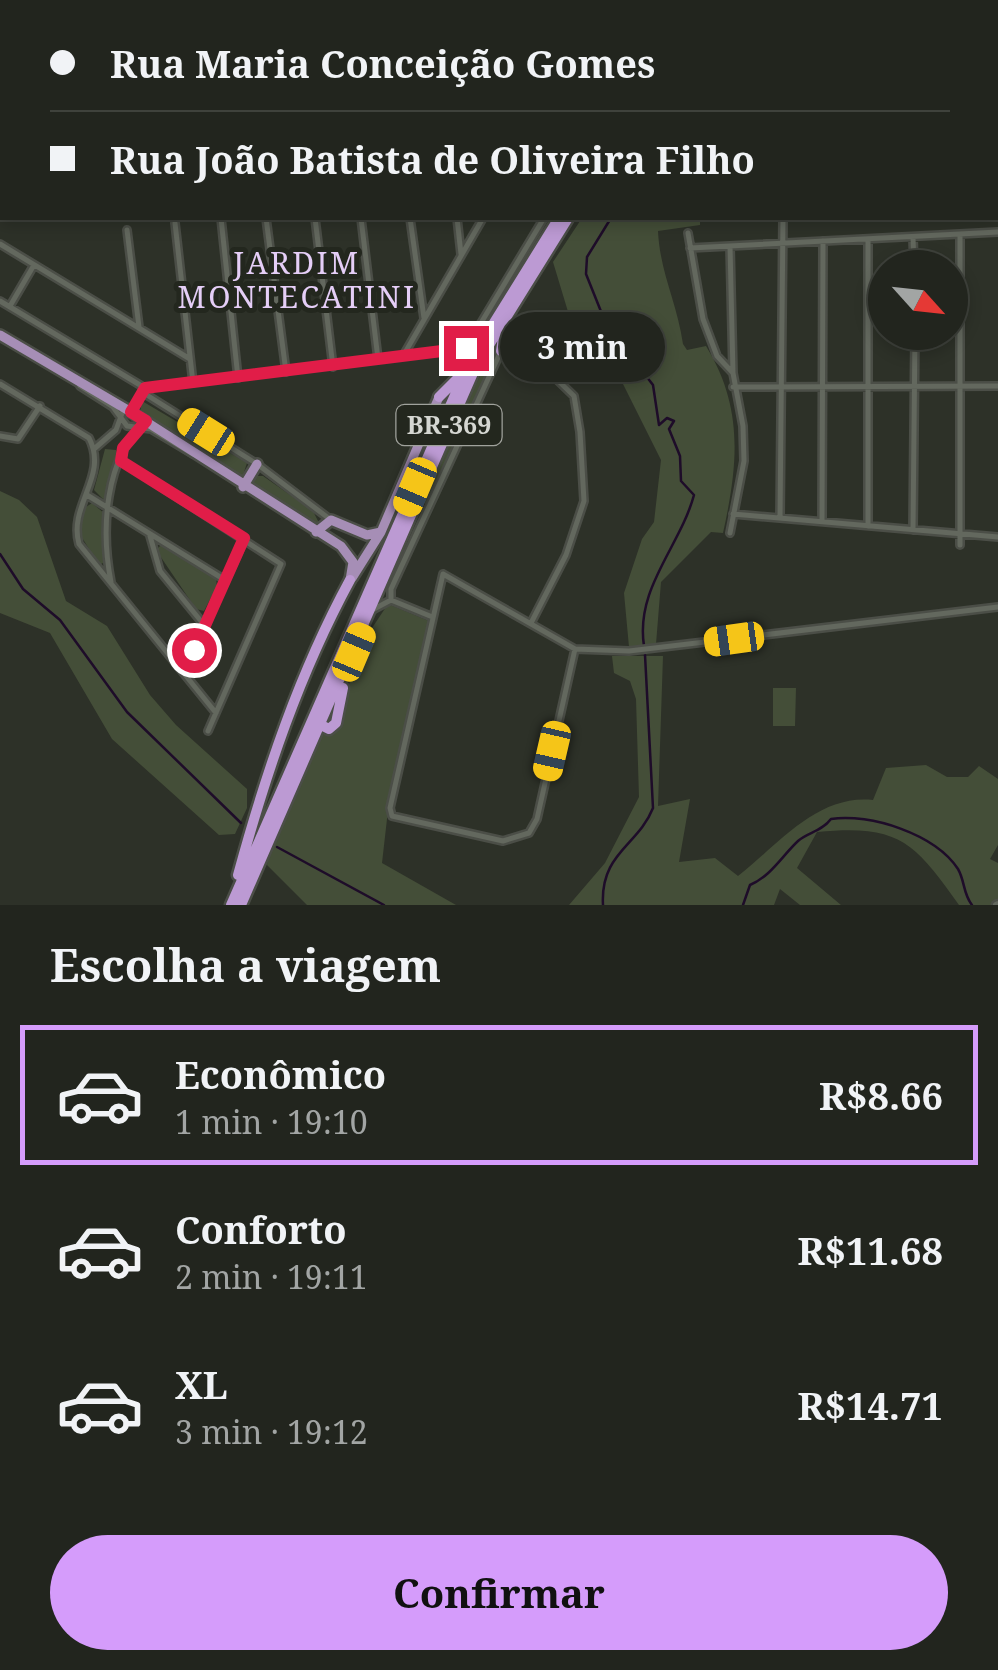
<!DOCTYPE html>
<html lang="pt">
<meta charset="utf-8">
<style>
:root{--surface:#22251e;--page:#2e312b;--text:#f1f3f6;--muted:#a2a5a4;--line:#3f423c;--accent:#d59cfb}
body{margin:0;font-family:"Noto Serif",serif;background:var(--page);color:var(--text);height:100vh;display:flex;flex-direction:column;font-size:38px;white-space:nowrap}
*{box-sizing:border-box;margin:0}
p{font-size:32px;color:var(--muted)}
.icon{flex:none;width:55px;height:55px;fill:none;stroke:currentColor;stroke-width:2;stroke-linecap:round;stroke-linejoin:round}
.map{position:relative;height:905px;overflow:hidden}
.drawer{display:flex;flex-direction:column;background:var(--surface);flex:1}
.drawer>*{flex:none}
.banner{position:absolute;left:0px;top:0px;width:1000px;height:220px;box-shadow:0 5px 15px #0003,0 0 0 2px var(--line);display:grid;align-content:center;height:220px;padding:0 50px;background:var(--surface)}
.needle{width:65px;rotate:117deg}
.tools{position:absolute;left:868px;top:250px;display:grid;gap:20px}
.tools a{display:grid;place-items:center;width:100px;height:100px;border-radius:50%;background:var(--surface);box-shadow:0 5px 15px #0003,0 0 0 2px var(--line);font-size:50px}
.end{position:absolute;width:45px;height:45px;margin:-22px;border:12px solid #e11d48;background:#fff;box-shadow:0 0 0 5px #fff}
.from{border-radius:50%}
.bubble{position:absolute;height:70px;border-radius:35px;background:var(--surface);box-shadow:0 5px 15px #0003,0 0 0 2px var(--line);font-size:32px;font-weight:700;line-height:70px;text-align:center}
.car{position:absolute;width:30px;height:60px;margin:-30px -15px;border-radius:12px;box-shadow:0 0 8px 2px #0007;background:linear-gradient(#f5c518 24%,#345 0 40%,#f5c518 0 76%,#345 0 86%,#f5c518 0)}
.banner b{display:flex;align-items:center;gap:35px;height:95px;font-size:38px}
.banner b+b{border-top:2px solid var(--line)}
.banner i{width:25px;height:25px;background:var(--text)}
ul{padding:0;list-style:none}
li{display:flex;align-items:center;gap:30px;height:140px;margin:0 20px 15px;padding:0 30px;border:5px solid transparent;border-radius:0px}
li div{flex:1}
li b{display:block;font-size:38px}
li em{font-style:normal;font-weight:700}
li.active{border-color:var(--accent)}
li>.icon{width:90px;height:90px;stroke-width:1.5}
h2{padding:0 50px;font-size:45px;line-height:120px}
.primary-button{display:flex;gap:20px;margin-top:auto;padding:20px 50px}
.primary-button a{flex:1;height:115px;border-radius:60px;background:var(--accent);color:#111;font-size:40px;font-weight:700;line-height:115px;text-align:center}
.map>svg:first-child{display:block}
</style>
<div class="map">
<svg width="998" height="905" viewBox="0 0 998 905">
<rect width="100%" height="100%" fill="#2d3128"/>
<!-- green -->
<path fill="#444e38" d="M582 218H700V225L658 231C660 273 677 302 683 344L687 350 706 346C744 408 738 465 723 533L711 532 661 582 656 644 629 647 624 593 642 539 654 522 661 460 606 350 582 358 553 262Z
M498 342 494 359 426 508 424 501 470 395Z
M142 401 247 463 241 481 140 413Z
M105 449 116 450 118 457 108 497 103 499 94 490Z
M253 476H263L313 511 320 525 251 486Z
M0 491 19 500 37 517 66 601 107 626 150 695 176 725 247 789V808L235 834 219 835 112 739 50 633 0 613Z
M92 503 105 514 103 563 99 565 81 536 83 509Z
M161 545 216 579 217 586 204 611 196 609 156 550Z
M388 604 429 621 387 819 382 863 456 905H307L267 865 269 848 322 735 331 732 368 634Z
M612 656H663L658 806 690 799 679 862 715 858 738 876C778 845 817 794 873 800L886 768 926 765 947 777H968L979 766 998 779V845L990 859 998 863V905H959C914 841 898 824 817 832L797 868 841 905H800L780 889 774 905H569L605 863 639 797 636 699 630 681 614 673Z
M773 688H796L795 726H773Z"/>
<g fill="none" stroke-linecap="round" stroke-linejoin="round">
<!-- stream -->
<path stroke="#1e0c29" stroke-width="2.5" d="M635 0 637 2
M611 218 587 257 586 274 606 324 653 385 659 425 667 418 674 421 669 429 680 456 681 481 694 495C680 547 635 588 644 646
M0 554 23 589 60 620 127 712 241 823
M277 847 384 905
M603 905C600 853 638 846 653 808L645 655
M743 905 750 885C771 876 782 856 798 841 808 832 821 832 831 819 870 813 935 834 958 869 965 881 963 894 972 905"/>
<!-- minor casing -->
<g stroke="#4b4e47" stroke-width="10">
<path id="minor" d="M677 0 680 2
M829 0V2
M937 2V0
M221 218 238 378
M266 218 286 372
M315 218 333 367
M361 218 378 359
M410 218 424 318
M457 218 461 254
M175 223 193 383
M127 230 139 327
M688 233 703 319 717 356 733 373 743 426 744 461 730 533
M960 234V545
M913 237 914 268
M868 239V526
M0 244 190 359
M730 246 733 373
M690 248 998 232
M0 301 145 388
M10 306 34 265
M403 356 483 218
M0 384 89 438C109 476 68 505 79 544L216 713
M80 386 113 407 127 426 151 429 193 454
M733 387 998 386
M145 388 466 348 544 218
M142 392 257 464 331 520
M131 412 142 393
M0 436 18 439 40 406
M94 449 116 430 124 408
M121 461 281 564 208 731
M87 495 225 580
M733 514 998 537
M780 518 783 218
M822 521 823 241
M913 530 915 332
M150 536 160 571 205 626
M111 582C101 531 104 458 146 421
M391 600V589L501 351 548 371 574 396 580 432 584 501 566 555 531 623
M374 609 391 600 430 616
M575 649 537 819 529 833 503 841 392 816 390 808 443 574 575 649 629 651 998 607
M184 672 245 538"/>
</g>
<!-- tertiary casing -->
<g stroke="#4b4e47" stroke-width="11">
<path id="tertiary" d="M694 2 696 0
M996 905 998 904"/>
</g>
<!-- primary casing -->
<g stroke="#4b4e47" stroke-width="14">
<path id="primary" d="M0 335 131 412 341 546 353 562 350 580
M243 487 257 464
M316 532 331 520 367 535 381 532
M352 578 381 532 439 397"/>
</g>
<!-- trunk casing -->
<g stroke="#4b4e47" stroke-width="15">
<path id="trunk" d="M708 2 709 0
M716 2 718 0
M728 2 731 0
M501 351 506 318
M439 397 457 379
M321 725 329 729 336 723 343 688
M238 875C266 773 299 674 350 580
M231 905 469 363 559 218
M241 905 476 366 568 218"/>
</g>
<!-- minor -->
<use href="#minor" stroke="#63685e" stroke-width="5"/>
<!-- tertiary -->
<use href="#tertiary" stroke="#63685e" stroke-width="6"/>
<!-- primary -->
<use href="#primary" stroke="#a68eb6" stroke-width="9"/>
<!-- trunk -->
<use href="#trunk" stroke="#bc9ad3" stroke-width="10"/>
</g>
<g fill="none" stroke-linecap="round" stroke-linejoin="round">
<!-- route -->
<path stroke="#e11d48" stroke-width="12" d="M194 650 244 538 121 461 123 448 146 421 131 412 145 388 466 348"/>
</g>
<g text-anchor="middle" stroke-width="10" stroke-linejoin="round" paint-order="stroke">
<!-- shield labels -->
<rect fill="#23271e" stroke="#a0a29c" stroke-width="2.5" x="396.5" y="405" width="105" height="40" rx="8"/>
<g font-size="25" font-weight="bold" fill="#d5d7d2">
<text x="449" y="434">BR-369</text>
</g>
<!-- neighbourhood labels -->
<g font-size="30" letter-spacing="2.5" fill="#e5cef7" stroke="#23271e">
<text x="297" y="274">JARDIM<tspan x="297" dy="34">MONTECATINI</tspan></text>
</g>
</g>
</svg>
<div class="tools">
<a><svg class="needle" viewBox="-14 -14 28 28"><path d="M0-13l5 13h-10z" fill="#e53935"/><path d="M0 13l5-13h-10z" fill="#a2a5a4"/></svg></a>
</div>
<i class="end from" style="left:194px;top:650px"></i>
<i class="end" style="left:466px;top:348px"></i>
<div class="bubble" style="left:500px;top:312px;width:165px">3 min</div>
<i class="car" style="left:206px;top:432px;rotate:302deg"></i>
<i class="car" style="left:415px;top:487px;rotate:203deg"></i>
<i class="car" style="left:734px;top:639px;rotate:262deg"></i>
<i class="car" style="left:354px;top:652px;rotate:23deg"></i>
<i class="car" style="left:552px;top:751px;rotate:193deg"></i>
<div class="banner">
<b><i class="from"></i>Rua Maria Conceição Gomes</b>
<b><i></i>Rua João Batista de Oliveira Filho</b>
</div>
</div>
<section class="drawer">
<h2>Escolha a viagem</h2>
<ul>
<li class="active"><svg class="icon" aria-label="car" viewBox="0 0 24 24"><path d="M5 17H2v-5l4-1 3-4h7l3 4 3 1v5h-3M9 17h6M6 11h13"/><circle cx="7" cy="17" r="2"/><circle cx="17" cy="17" r="2"/></svg><div><b>Econômico</b><p>1 min · 19:10</p></div><em>R$8.66</em></li>
<li><svg class="icon" aria-label="car" viewBox="0 0 24 24"><path d="M5 17H2v-5l4-1 3-4h7l3 4 3 1v5h-3M9 17h6M6 11h13"/><circle cx="7" cy="17" r="2"/><circle cx="17" cy="17" r="2"/></svg><div><b>Conforto</b><p>2 min · 19:11</p></div><em>R$11.68</em></li>
<li><svg class="icon" aria-label="car" viewBox="0 0 24 24"><path d="M5 17H2v-5l4-1 3-4h7l3 4 3 1v5h-3M9 17h6M6 11h13"/><circle cx="7" cy="17" r="2"/><circle cx="17" cy="17" r="2"/></svg><div><b>XL</b><p>3 min · 19:12</p></div><em>R$14.71</em></li>
</ul>
<div class="primary-button"><a>Confirmar</a></div>
</section>
